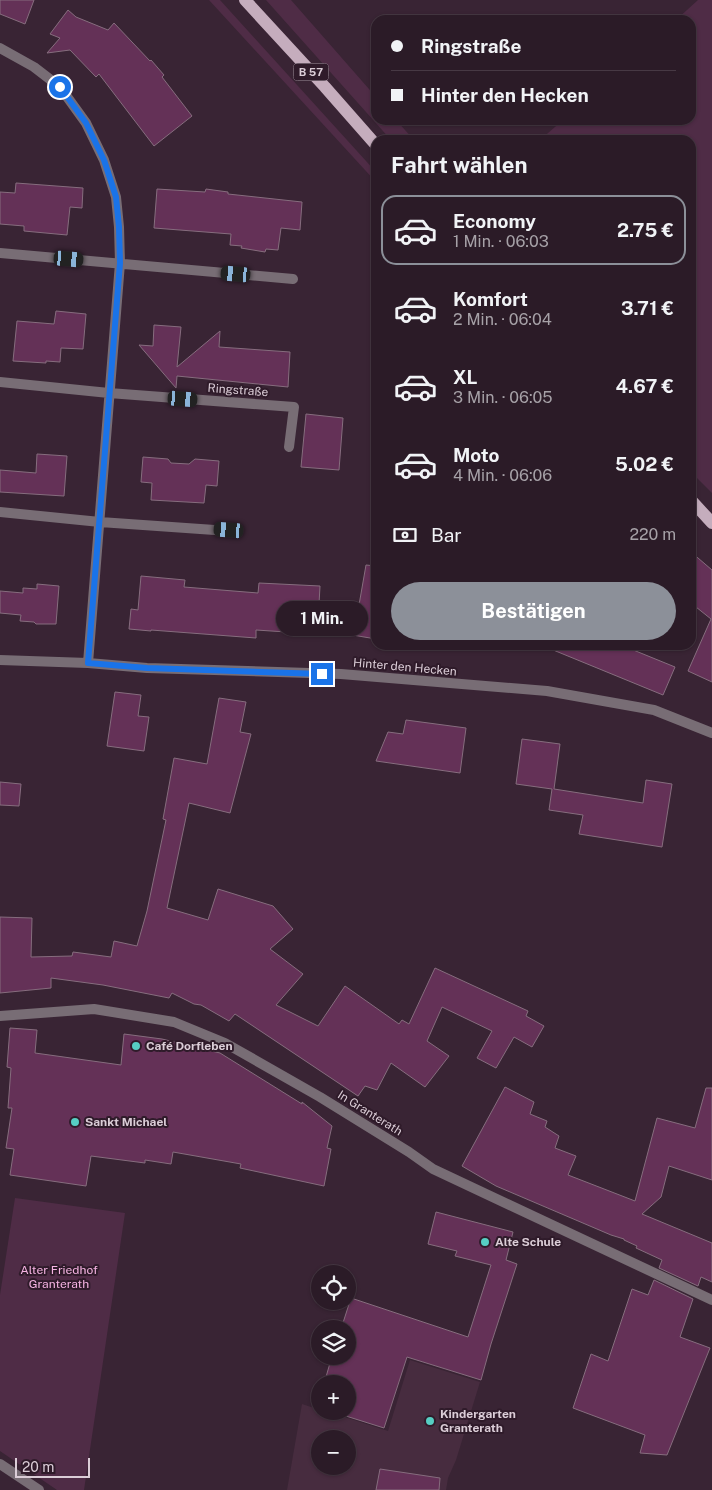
<!DOCTYPE html>
<html lang="de">
<meta charset="utf-8">
<style>
:root{--surface:#2b1b27;--page:#372833;--text:#f1f3f6;--muted:#a6a1a7;--line:#473944;--accent:#8c9099}
body{margin:0;font-family:"Public Sans",sans-serif;background:var(--page);color:var(--text);height:100vh;display:flex;flex-direction:column;font-size:19px;white-space:nowrap}
*{box-sizing:border-box;margin:0}
p{font-size:16px;color:var(--muted)}
.icon{flex:none;width:28px;height:28px;fill:none;stroke:currentColor;stroke-width:2;stroke-linecap:round;stroke-linejoin:round}
.map{position:relative;flex:1;overflow:hidden}
.details{position:absolute;left:371px;top:135px;width:325px;height:515px;display:flex;flex-direction:column;background:var(--surface);border-radius:15px;box-shadow:0 1px 4px #0004,0 0 0 1px var(--line)}
.details>*{flex:none}
.banner{position:absolute;left:371px;top:15px;width:325px;height:110px;border-radius:15px;box-shadow:0 1px 4px #0004,0 0 0 1px var(--line);display:grid;align-content:center;height:110px;padding:0 20px;background:var(--surface)}
.controls{position:absolute;left:311px;top:1265px;display:grid;gap:10px}
.controls a{display:grid;place-items:center;width:45px;height:45px;border-radius:50%;background:var(--surface);box-shadow:0 1px 4px #0004,0 0 0 1px var(--line);font-size:25px}
.scale{position:absolute;left:15px;bottom:12px;width:75px;box-sizing:border-box;padding-left:5px;border:2px solid #dbcdd7;border-top:0;font-size:14px;line-height:18px;white-space:nowrap;color:#dbcdd7;-webkit-text-stroke:4px #2f1b2a;paint-order:stroke}
.end{position:absolute;width:22px;height:22px;margin:-11px;border:6px solid #1a73e8;background:#fff;box-shadow:0 0 0 2px #fff}
.from{border-radius:50%}
.bubble{position:absolute;height:35px;border-radius:18px;background:var(--surface);box-shadow:0 1px 4px #0004,0 0 0 1px var(--line);font-size:16px;font-weight:700;line-height:35px;text-align:center}
.car{position:absolute;width:15px;height:30px;margin:-15px -8px;border-radius:6px;box-shadow:0 0 4px 1px #0007;background:linear-gradient(#222 24%,#8ab4d8 0 40%,#222 0 76%,#8ab4d8 0 86%,#222 0)}
.banner b{display:flex;align-items:center;gap:18px;height:48px;font-size:19px}
.banner b+b{border-top:1px solid var(--line)}
.banner i{width:12px;height:12px;background:var(--text)}
ul{padding:0;list-style:none}
li{display:flex;align-items:center;gap:15px;height:70px;margin:0 10px 8px;padding:0 10px;border:2px solid transparent;border-radius:15px}
li div{flex:1}
li b{display:block;font-size:19px}
li em{font-style:normal;font-weight:700}
li.active{border-color:var(--accent)}
li>.icon{width:45px;height:45px;stroke-width:1.5}
h2{padding:0 20px;font-size:22px;line-height:60px}
.pay{display:flex;align-items:center;gap:12px;height:55px;padding:0 20px;font-size:19px}
.pay p{margin-inline-start:auto}
.button{display:flex;gap:10px;margin-top:auto;padding:10px 20px}
.button a{flex:1;height:58px;border-radius:30px;background:var(--accent);color:#fff;font-size:20px;font-weight:700;line-height:58px;text-align:center}
.map>svg:first-child{display:block}
</style>
<div class="map">
<svg width="712" height="1490" viewBox="0 0 712 1490">
<rect width="100%" height="100%" fill="#392434"/>
<!-- built -->
<path fill="#472c3f" fill-rule="evenodd" d="M410 1360 480 1382 456 1460 448 1478 446 1490H287L302 1404 320 1410V1411H326L388 1431ZM320 1439H348V1466H320Z"/>
<!-- green -->
<path fill="#4f2c46" d="M209 0H220L376 172V182Z
M266 0H291L376 97V120H396L414 140H391Z
M698 0H712V493L691 472V140H540L563 120H691V20H676Z
M15 1198 125 1213 84 1490H57L0 1451V1295Z"/>
<!-- building -->
<path fill="#643157" stroke="#866d7e" d="M0 0H34L25 24 0 14Z
M68 10 76 17 108 30 114 23 150 61 151 60 164 75 162 77 192 116 154 146 99 74 96 77 70 50 47 53 60 38 50 34Z
M16 183 83 188 82 208 70 207 67 235 24 231V226L0 224V192L15 193Z
M157 189 205 192 206 189 228 192V194L302 202 300 230 281 228 278 250 266 249 265 252 241 248 242 246 230 245 231 234 154 228Z
M56 311 86 314 83 349 61 348 60 362 46 361V363L13 361 17 321 54 324Z
M154 325 181 327 177 367 220 331 219 347 290 352 288 387 177 376 176 388 139 345 153 346Z
M306 414 343 418 339 470 301 467Z
M37 454 67 456 64 496 0 492V470L36 473Z
M143 457 168 459 171 463 189 464 195 459 219 461 217 486 206 485 204 503 151 500 152 483 141 482Z
M691 552 712 570V682L688 671 711 619 691 603Z
M366 565 376 566V639L317 629V634L256 630V638L151 630V631L129 629 131 609 138 610 141 576 185 580 184 587 258 593 259 583 320 586 319 604 359 605Z
M37 584 59 586 56 624H36L34 622 20 621 21 615 0 613V591L23 593V588L37 589Z
M541 645H621L675 667 663 695Z
M115 692 141 695 138 716 149 717 144 751 107 746Z
M219 698 246 702 240 732 251 734 230 813 189 803 167 908 208 920 218 889 273 906 293 929 270 949 303 974 276 1005 318 1026 345 986 399 1024 402 1020 409 1024 435 968 528 1011 526 1016 544 1026 532 1047 514 1037 496 1068 477 1058 492 1031 442 1007 427 1041 449 1056 425 1087 391 1063 377 1090 365 1086 358 1096 235 1014 229 1021 201 1005 194 1004 172 993 169 998 103 985 51 978V988L0 993V917L32 918 31 957 72 956 73 952 111 957 114 941 137 946 147 911 166 820 163 819 174 758 207 764Z
M406 720 466 728 460 773 376 761 388 732 403 734Z
M522 739 560 744 554 789 643 803 646 780 672 784 662 847 579 834 583 815 549 810 552 789 516 784Z
M0 782 21 784 19 806 0 805Z
M10 1028 37 1030 35 1053 121 1065 124 1034 162 1039 220 1053 302 1104V1102L332 1126 327 1148 331 1149 324 1186 240 1168 241 1164 173 1152 171 1164 145 1160V1163L91 1156 86 1186 10 1175 14 1149 6 1148 12 1108H8L11 1068 7 1067Z
M505 1087 534 1102 530 1114 547 1121 545 1127 559 1136 555 1148 576 1156 568 1175 635 1201 657 1118 695 1128 706 1088H712V1180L669 1166 661 1197 642 1214 712 1243V1282L701 1277 698 1286 659 1268 662 1260 636 1248 637 1246 624 1240V1239L611 1235 496 1186 462 1166Z
M436 1212 513 1232 506 1260 517 1264 491 1344 481 1380 407 1357 384 1428 330 1411H348V1384H324L332 1356H348V1329H341L351 1298 468 1337 491 1265 455 1256 457 1251 428 1244Z
M654 1280 693 1299 680 1337 710 1348 667 1455 640 1453 645 1435 573 1408 591 1354 608 1361 632 1289 648 1295Z
M380 1469 440 1478 439 1490H376Z"/>
<g fill="none" stroke-linecap="round" stroke-linejoin="round">
<!-- street -->
<path stroke="#786d75" stroke-width="10" d="M0 48 34 67 60 87 86 123 104 160 116 197 119 227 120 263 88 663
M0 253 293 279
M0 382 109 393 294 407 289 447
M0 512 100 522 229 531
M0 660 88 663 147 668 341 674 547 691 654 710 712 733
M0 1016 94 1009 174 1022 225 1043 320 1097 409 1152 433 1169 712 1300
M0 1464 39 1490"/>
<!-- primary -->
<path stroke="#c5adbd" stroke-width="12" d="M245 0 325 87 376 145
M691 500 712 523"/>
</g>
<g fill="none" stroke-linecap="round" stroke-linejoin="round">
<!-- route -->
<path stroke="#1a73e8" stroke-width="6" d="M60 87 86 123 104 160 116 197 119 227 120 263 88 663 147 668 322 674"/>
</g>
<!-- markers -->
<g fill="#56cec3" stroke="#2f1b2a" stroke-width="2">
<circle cx="136" cy="1046" r="5"/>
<circle cx="75" cy="1122" r="5"/>
<circle cx="485" cy="1242" r="5"/>
<circle cx="430" cy="1421" r="5"/>
</g>
<g text-anchor="middle" stroke-width="4" stroke-linejoin="round" paint-order="stroke">
<!-- shield labels -->
<rect fill="#2f1b2a" stroke="#a798a3" stroke-width="1" x="293.5" y="63.5" width="35" height="17" rx="4"/>
<g font-size="11" font-weight="bold" fill="#dbcdd7">
<text x="311" y="76">B 57</text>
</g>
<!-- street labels -->
<g font-size="12" fill="#dbcdd7" stroke="#2f1b2a">
<text transform="translate(238 390) rotate(4)" y="4">Ringstraße</text>
<text transform="translate(405 667) rotate(5)" y="4">Hinter den Hecken</text>
<text transform="translate(370 1113) rotate(32)" y="4">In Granterath</text>
</g>
<!-- poi labels -->
<g font-size="12" font-weight="bold" fill="#dbcdd7" stroke="#2f1b2a" text-anchor="start">
<text x="146" y="1050">Café Dorfleben</text>
<text x="85" y="1126">Sankt Michael</text>
<text x="495" y="1246">Alte Schule</text>
<text x="440" y="1418">Kindergarten<tspan x="440" dy="14">Granterath</tspan></text>
</g>
<!-- park labels -->
<g font-size="12" fill="#f6b4e3" stroke="#2f1b2a">
<text x="59" y="1274">Alter Friedhof<tspan x="59" dy="14">Granterath</tspan></text>
</g>
</g>
</svg>
<div class="controls">
<a><svg class="icon" aria-label="locate" viewBox="0 0 24 24"><circle cx="12" cy="12" r="6"/><path d="M12 2v4M12 18v4M2 12h4M18 12h4"/></svg></a>
<a><svg class="icon" aria-label="layers" viewBox="0 0 24 24"><path d="M12 4l9 5-9 5-9-5zM3 14l9 5 9-5"/></svg></a>
<a>+</a>
<a>−</a>
</div>
<div class="scale">20 m</div>
<i class="end from" style="left:60px;top:87px"></i>
<i class="end" style="left:322px;top:674px"></i>
<div class="bubble" style="left:276px;top:601px;width:92px">1 Min.</div>
<i class="car" style="left:69px;top:259px;rotate:95deg"></i>
<i class="car" style="left:236px;top:274px;rotate:275deg"></i>
<i class="car" style="left:183px;top:399px;rotate:94deg"></i>
<i class="car" style="left:229px;top:530px;rotate:274deg"></i>
<div class="banner">
<b><i class="from"></i>Ringstraße</b>
<b><i></i>Hinter den Hecken</b>
</div>
<section class="details">
<h2>Fahrt wählen</h2>
<ul>
<li class="active"><svg class="icon" aria-label="car" viewBox="0 0 24 24"><path d="M5 17H2v-5l4-1 3-4h7l3 4 3 1v5h-3M9 17h6M6 11h13"/><circle cx="7" cy="17" r="2"/><circle cx="17" cy="17" r="2"/></svg><div><b>Economy</b><p>1 Min. · 06:03</p></div><em>2.75 €</em></li>
<li><svg class="icon" aria-label="car" viewBox="0 0 24 24"><path d="M5 17H2v-5l4-1 3-4h7l3 4 3 1v5h-3M9 17h6M6 11h13"/><circle cx="7" cy="17" r="2"/><circle cx="17" cy="17" r="2"/></svg><div><b>Komfort</b><p>2 Min. · 06:04</p></div><em>3.71 €</em></li>
<li><svg class="icon" aria-label="car" viewBox="0 0 24 24"><path d="M5 17H2v-5l4-1 3-4h7l3 4 3 1v5h-3M9 17h6M6 11h13"/><circle cx="7" cy="17" r="2"/><circle cx="17" cy="17" r="2"/></svg><div><b>XL</b><p>3 Min. · 06:05</p></div><em>4.67 €</em></li>
<li><svg class="icon" aria-label="car" viewBox="0 0 24 24"><path d="M5 17H2v-5l4-1 3-4h7l3 4 3 1v5h-3M9 17h6M6 11h13"/><circle cx="7" cy="17" r="2"/><circle cx="17" cy="17" r="2"/></svg><div><b>Moto</b><p>4 Min. · 06:06</p></div><em>5.02 €</em></li>
</ul>
<div class="pay"><svg class="icon" aria-label="cash" viewBox="0 0 24 24"><path d="M3 7h18v10H3z"/><circle cx="12" cy="12" r="2"/></svg>Bar<p>220 m</p></div>
<div class="button"><a>Bestätigen</a></div>
</section>
</div>
